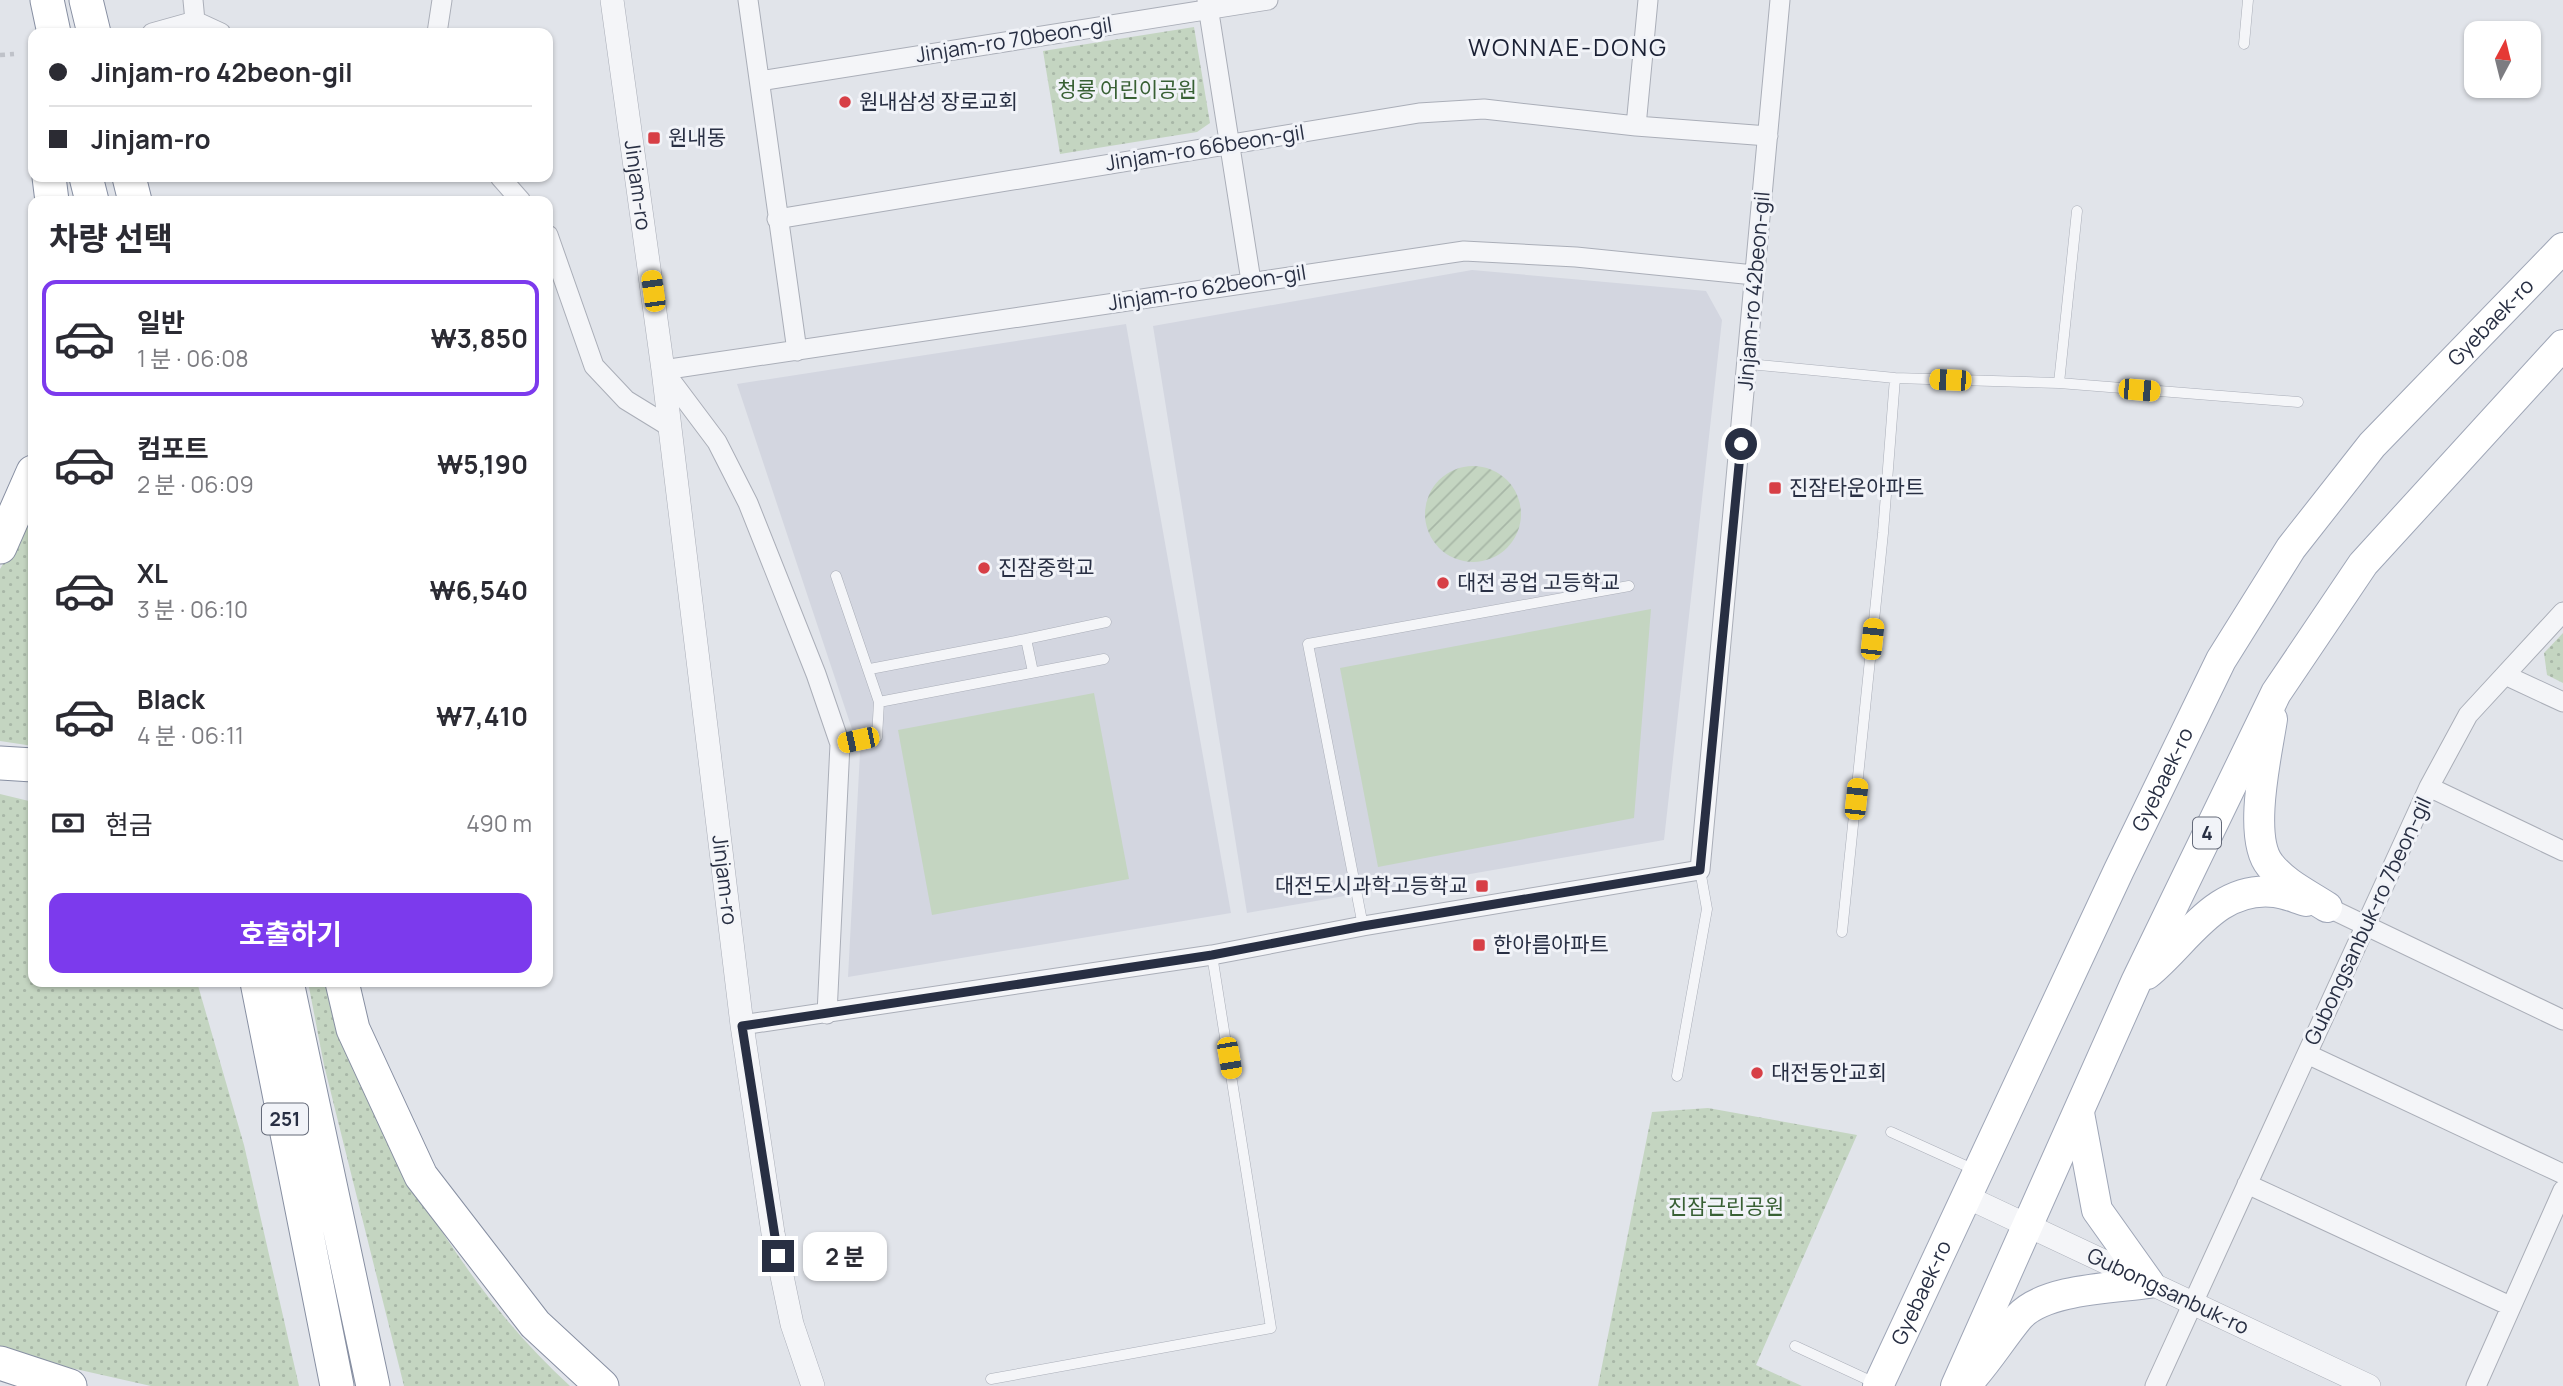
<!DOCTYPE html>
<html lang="ko">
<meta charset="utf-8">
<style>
:root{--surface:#fff;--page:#f7f7f7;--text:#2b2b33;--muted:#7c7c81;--line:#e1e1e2;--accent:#7c3aed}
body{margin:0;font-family:Manrope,"Noto Sans KR",sans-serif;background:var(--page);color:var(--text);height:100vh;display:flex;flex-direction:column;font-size:26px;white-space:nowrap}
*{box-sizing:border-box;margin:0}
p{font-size:23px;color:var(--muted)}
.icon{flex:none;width:38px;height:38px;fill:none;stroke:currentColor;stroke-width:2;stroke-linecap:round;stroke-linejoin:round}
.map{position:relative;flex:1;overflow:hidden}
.panel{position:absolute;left:28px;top:196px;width:525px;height:791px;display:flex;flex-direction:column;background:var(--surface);border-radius:14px;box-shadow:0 2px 5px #0004}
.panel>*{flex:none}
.banner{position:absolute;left:28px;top:28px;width:525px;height:154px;border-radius:14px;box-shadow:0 2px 5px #0004;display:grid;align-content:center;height:154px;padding:0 21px;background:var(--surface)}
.needle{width:46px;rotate:7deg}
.buttons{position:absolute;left:2464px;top:21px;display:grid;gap:14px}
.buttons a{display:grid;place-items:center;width:77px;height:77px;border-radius:14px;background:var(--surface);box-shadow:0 2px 5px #0004;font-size:35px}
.end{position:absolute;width:32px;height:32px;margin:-16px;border:9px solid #282f43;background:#fff;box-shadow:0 0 0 4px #fff}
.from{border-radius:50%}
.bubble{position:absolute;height:49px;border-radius:14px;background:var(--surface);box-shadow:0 2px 5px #0004;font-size:23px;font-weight:700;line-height:49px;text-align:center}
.car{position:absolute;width:21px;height:42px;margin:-21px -10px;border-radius:9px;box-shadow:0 0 5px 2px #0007;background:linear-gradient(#f5c518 24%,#345 0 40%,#f5c518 0 76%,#345 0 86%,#f5c518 0)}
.banner b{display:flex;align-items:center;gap:24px;height:66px;font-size:26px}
.banner b+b{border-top:2px solid var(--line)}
.banner i{width:18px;height:18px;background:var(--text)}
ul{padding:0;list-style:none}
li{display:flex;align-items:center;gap:21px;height:116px;margin:0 14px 10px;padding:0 7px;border:4px solid transparent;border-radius:14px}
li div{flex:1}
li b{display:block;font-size:26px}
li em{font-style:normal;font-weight:700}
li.active{border-color:var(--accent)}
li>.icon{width:63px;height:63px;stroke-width:1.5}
h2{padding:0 21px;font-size:32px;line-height:84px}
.pay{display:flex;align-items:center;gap:18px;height:77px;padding:0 21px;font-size:26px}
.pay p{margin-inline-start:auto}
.button{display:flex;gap:14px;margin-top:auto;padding:14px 21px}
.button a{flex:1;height:80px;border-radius:14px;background:var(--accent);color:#fff;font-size:28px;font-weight:700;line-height:80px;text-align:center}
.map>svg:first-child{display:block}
</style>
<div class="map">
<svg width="2563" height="1386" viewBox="0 0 2563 1386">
<defs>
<pattern id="grass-dots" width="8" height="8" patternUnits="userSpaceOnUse" patternTransform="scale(1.75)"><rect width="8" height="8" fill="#c4d5c1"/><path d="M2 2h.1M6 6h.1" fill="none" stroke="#a8b7a7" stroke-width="1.8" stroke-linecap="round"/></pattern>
<pattern id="garden-furrows" width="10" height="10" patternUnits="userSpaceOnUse" patternTransform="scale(1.75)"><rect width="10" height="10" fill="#c4d5c1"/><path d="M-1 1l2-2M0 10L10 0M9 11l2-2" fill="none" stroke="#a8b7a7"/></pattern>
</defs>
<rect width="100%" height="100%" fill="#e1e4ea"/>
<!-- built -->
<path fill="#d3d6e0" d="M1472 270 1706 291 1722 320 1664 840 1247 913 1153 326Z
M1126 324 1231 913 848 977 860 753 737 384Z"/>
<!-- grass -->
<path fill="url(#grass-dots)" d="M1194 27 1210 123 1197 132 1060 154 1043 51Z
M33 501V746L0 741V569L22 532Z
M2563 633V683L2547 675 2544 653Z
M0 794 33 802V982H197L244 1145 299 1386H151L9 1354 0 1349Z
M308 982H326C344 1028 358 1078 380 1122 429 1219 489 1312 570 1386H404L324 1065Z
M1708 1108 1857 1135 1756 1365 1802 1386H1598L1652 1112Z"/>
<!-- garden -->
<path fill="url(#garden-furrows)" d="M1425 514a48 48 0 1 1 96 0a48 48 0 1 1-96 0Z"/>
<!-- pitch -->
<path fill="#c4d5c1" d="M1651 609 1634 818 1378 867 1340 668Z
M1094 693 1129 879 932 915 898 730Z"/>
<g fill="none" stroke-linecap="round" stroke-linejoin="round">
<!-- service casing -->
<g stroke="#aaaeb8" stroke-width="11">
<path id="service" d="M2244 44 2248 0
M1749 364 1895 378 2059 383 2298 402
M2059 383 2077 211
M836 576 879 702
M870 669 1026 639
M1033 672 1026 639 1106 622
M840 744 877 737 879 702 1104 659
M1363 926 1308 644 1629 586
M1842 932 1883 533 1895 378
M1677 1076 1707 909 1700 870
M1891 1132 1975 1170
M1795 1346 1875 1383
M991 1379 1271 1328 1212 955"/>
</g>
<!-- minor casing -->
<g stroke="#aaaeb8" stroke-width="21">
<path id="minor" d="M193 0 195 21
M748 0 797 351
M1207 0 1251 281
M152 33 195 21 221 33
M437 33 442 0
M760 81 1268 0
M1636 126 1648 0
M500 177 521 201
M777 219 1419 113 1484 109 1636 126 1768 136
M548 235 594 366 626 400 670 427
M2505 675 2563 702
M2429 787 2563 851
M2327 907 2563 1020
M827 1014 840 744 816 674 748 503 717 442 663 370 1464 251 1576 257 1754 275
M742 1025 1212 955 1363 926 1700 870 1780 0
M2307 1054 2563 1174
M2247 1184 2510 1306
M2155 1386 2429 787 2468 715 2563 612
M2476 1386 2563 1190"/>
</g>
<!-- tertiary casing -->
<g stroke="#aaaeb8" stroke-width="24">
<g id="tertiary">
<path id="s1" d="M612 0 663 370 742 1025 773 1233 792 1324 813 1386"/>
<path id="s2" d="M1967 1197 2369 1386"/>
</g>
</g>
<!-- primary casing -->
<g stroke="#9fa6b7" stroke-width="32">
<g id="primary">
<path d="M2272 719C2267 753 2247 837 2270 865 2284 883 2307 894 2327 907"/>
<path d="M2147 974C2187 942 2215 885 2275 892 2285 893 2296 898 2306 901"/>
<path id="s3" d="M1878 1386 2119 870 2221 660 2291 548 2372 445 2563 248"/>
<path d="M1956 1386 2136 982 2276 693 2363 564 2563 345"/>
<path d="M1965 1386C1986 1364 2000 1340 2019 1317 2044 1289 2113 1288 2149 1283L2097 1210 2079 1113"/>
</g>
</g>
<!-- motorway casing -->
<g stroke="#878fa2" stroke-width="35">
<path id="motorway" d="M47 0 54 33
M86 0 94 33
M49 177 52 201
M86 177 92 201
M129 177 135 201
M0 547 33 472
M0 763 33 765
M257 982 337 1386
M287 982 373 1386
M342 982 353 1029 421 1176 535 1324 602 1386
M0 1363 70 1386"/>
</g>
<!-- path -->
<path stroke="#bfc2c9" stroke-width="4.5" stroke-dasharray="5 5" stroke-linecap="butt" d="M0 55 14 54"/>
<!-- service -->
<use href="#service" stroke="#f4f5f8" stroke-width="10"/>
<!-- minor -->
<use href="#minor" stroke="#f4f5f8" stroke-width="19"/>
<!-- tertiary -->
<use href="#tertiary" stroke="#f4f5f8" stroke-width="23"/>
<!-- primary -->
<use href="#primary" stroke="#fff" stroke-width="30"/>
<!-- motorway -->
<use href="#motorway" stroke="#fff" stroke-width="33"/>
</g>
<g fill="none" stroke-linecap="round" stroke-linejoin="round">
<!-- route -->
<path stroke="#282f43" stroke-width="9" d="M778 1256 742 1026 1212 955 1363 926 1700 870 1741 444"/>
</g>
<!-- markers -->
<g fill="#d73f46" stroke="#f1f3f8" stroke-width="2.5">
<circle cx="845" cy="102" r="7"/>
<rect x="647" y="131" width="14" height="14" rx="3.5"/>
<rect x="1768" y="481" width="14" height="14" rx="3.5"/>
<circle cx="984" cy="568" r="7"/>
<circle cx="1443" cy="583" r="7"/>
<rect x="1475" y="879" width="14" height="14" rx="3.5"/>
<rect x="1472" y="938" width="14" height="14" rx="3.5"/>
<circle cx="1757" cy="1073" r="7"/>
</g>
<g text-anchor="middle" stroke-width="6" stroke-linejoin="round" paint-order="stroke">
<!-- shield labels -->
<g fill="#f1f3f8" stroke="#646a79" stroke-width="2">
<rect x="2193" y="817.5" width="28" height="31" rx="5"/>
<rect x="262" y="1103.5" width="46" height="31" rx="5"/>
</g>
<g font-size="19" font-weight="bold" fill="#282f43">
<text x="2207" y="840">4</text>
<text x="285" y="1126">251</text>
</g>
<!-- street labels -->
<g font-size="21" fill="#282f43" stroke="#f1f3f8">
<text transform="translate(1014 40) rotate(-9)" y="7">Jinjam-ro 70beon-gil</text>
<text transform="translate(1205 148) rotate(-9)" y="7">Jinjam-ro 66beon-gil</text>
<text dy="7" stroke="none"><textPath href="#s1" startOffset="187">Jinjam-ro</textPath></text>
<text transform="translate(1207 288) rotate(-9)" y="7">Jinjam-ro 62beon-gil</text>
<text transform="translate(1754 291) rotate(-85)" y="7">Jinjam-ro 42beon-gil</text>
<text dy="7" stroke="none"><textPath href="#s3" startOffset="1237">Gyebaek-ro</textPath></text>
<text dy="7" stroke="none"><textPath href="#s3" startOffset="670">Gyebaek-ro</textPath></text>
<text dy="7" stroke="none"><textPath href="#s1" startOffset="887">Jinjam-ro</textPath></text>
<text transform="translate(2368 921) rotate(-65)" y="7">Gubongsanbuk-ro 7beon-gil</text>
<text dy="7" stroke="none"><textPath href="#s2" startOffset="222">Gubongsanbuk-ro</textPath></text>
<text dy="7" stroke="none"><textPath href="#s3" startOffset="103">Gyebaek-ro</textPath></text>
</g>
<!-- park labels -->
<g font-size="21" fill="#386034" stroke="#f1f3f8">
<text x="1127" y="97">청룡 어린이공원</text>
<text x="1726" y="1214">진잠근린공원</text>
</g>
<!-- poi labels -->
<g font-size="21" fill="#282f43" stroke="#f1f3f8" text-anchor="start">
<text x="859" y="109">원내삼성 장로교회</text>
<text x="668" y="145">원내동</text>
<text x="1789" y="495">진잠타운아파트</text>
<text x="998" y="575">진잠중학교</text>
<text x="1457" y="590">대전 공업 고등학교</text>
<text x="1468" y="893" text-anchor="end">대전도시과학고등학교</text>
<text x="1493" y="952">한아름아파트</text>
<text x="1771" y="1080">대전동안교회</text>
</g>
<!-- quarter labels -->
<g font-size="24" letter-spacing="2" fill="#1a2034" stroke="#f1f3f8">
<text x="1568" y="56">WONNAE-DONG</text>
</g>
</g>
</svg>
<div class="buttons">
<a><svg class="needle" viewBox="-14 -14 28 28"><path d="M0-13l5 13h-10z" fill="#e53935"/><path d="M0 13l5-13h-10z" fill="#7c7c81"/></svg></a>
</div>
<i class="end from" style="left:1741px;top:444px"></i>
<i class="end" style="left:778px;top:1256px"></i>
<div class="bubble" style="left:803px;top:1232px;width:84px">2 분</div>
<i class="car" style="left:653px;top:291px;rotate:352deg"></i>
<i class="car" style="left:1950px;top:380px;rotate:272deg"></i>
<i class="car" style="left:2139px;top:390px;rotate:95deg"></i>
<i class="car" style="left:1872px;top:639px;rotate:6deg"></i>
<i class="car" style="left:858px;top:740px;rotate:258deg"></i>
<i class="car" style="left:1856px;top:799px;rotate:6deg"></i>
<i class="car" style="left:1229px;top:1058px;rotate:170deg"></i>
<div class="banner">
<b><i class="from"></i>Jinjam-ro 42beon-gil</b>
<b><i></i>Jinjam-ro</b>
</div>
<section class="panel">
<h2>차량 선택</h2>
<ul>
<li class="active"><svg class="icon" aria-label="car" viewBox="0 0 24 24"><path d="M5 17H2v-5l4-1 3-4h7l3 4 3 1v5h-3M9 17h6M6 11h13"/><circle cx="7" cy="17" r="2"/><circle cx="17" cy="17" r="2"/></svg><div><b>일반</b><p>1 분 · 06:08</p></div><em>₩3,850</em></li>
<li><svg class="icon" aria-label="car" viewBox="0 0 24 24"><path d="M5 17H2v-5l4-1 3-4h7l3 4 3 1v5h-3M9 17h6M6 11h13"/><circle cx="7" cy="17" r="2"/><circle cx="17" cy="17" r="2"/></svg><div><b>컴포트</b><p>2 분 · 06:09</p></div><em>₩5,190</em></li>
<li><svg class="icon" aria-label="car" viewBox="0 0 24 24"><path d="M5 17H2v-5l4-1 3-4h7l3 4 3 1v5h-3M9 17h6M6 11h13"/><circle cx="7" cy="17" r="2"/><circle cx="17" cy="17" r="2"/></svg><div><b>XL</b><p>3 분 · 06:10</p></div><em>₩6,540</em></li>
<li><svg class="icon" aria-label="car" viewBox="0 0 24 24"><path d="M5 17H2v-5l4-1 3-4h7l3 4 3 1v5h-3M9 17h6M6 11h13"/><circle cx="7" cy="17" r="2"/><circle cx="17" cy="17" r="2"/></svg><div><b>Black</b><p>4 분 · 06:11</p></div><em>₩7,410</em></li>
</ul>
<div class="pay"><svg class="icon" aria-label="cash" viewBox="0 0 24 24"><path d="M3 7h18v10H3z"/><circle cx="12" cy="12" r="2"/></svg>현금<p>490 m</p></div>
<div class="button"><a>호출하기</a></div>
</section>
</div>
